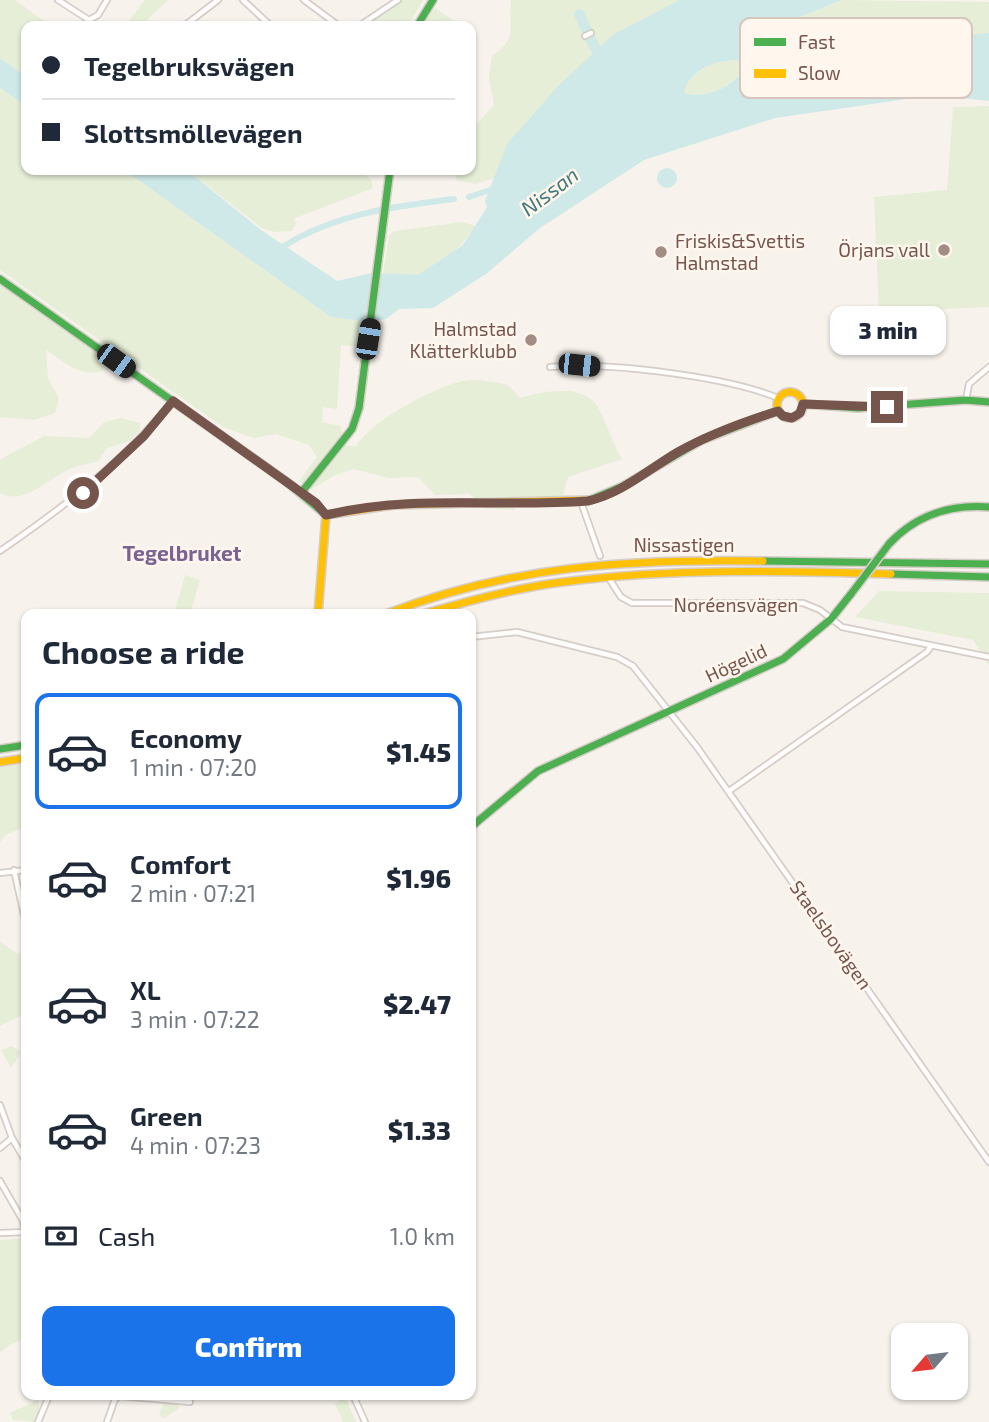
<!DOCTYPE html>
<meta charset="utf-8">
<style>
:root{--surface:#fff;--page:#f6f6f7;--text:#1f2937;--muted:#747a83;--line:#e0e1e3;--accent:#1a73e8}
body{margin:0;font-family:"Exo 2",sans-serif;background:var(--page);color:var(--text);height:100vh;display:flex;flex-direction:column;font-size:26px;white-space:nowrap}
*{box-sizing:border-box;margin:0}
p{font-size:23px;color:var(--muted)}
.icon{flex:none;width:38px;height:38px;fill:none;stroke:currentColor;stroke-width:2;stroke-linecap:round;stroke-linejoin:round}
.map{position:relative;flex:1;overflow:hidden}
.side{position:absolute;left:21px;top:609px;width:455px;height:791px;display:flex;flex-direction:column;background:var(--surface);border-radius:14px;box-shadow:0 2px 5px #0004}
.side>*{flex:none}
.hud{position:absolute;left:21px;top:21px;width:455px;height:154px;border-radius:14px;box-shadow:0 2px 5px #0004;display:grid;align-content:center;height:154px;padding:0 21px;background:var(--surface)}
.needle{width:46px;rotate:242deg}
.buttons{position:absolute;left:891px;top:1323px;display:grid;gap:14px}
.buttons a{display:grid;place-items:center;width:77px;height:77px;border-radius:14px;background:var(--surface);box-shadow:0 2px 5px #0004;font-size:35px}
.end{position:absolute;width:32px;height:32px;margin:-16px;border:9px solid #76554c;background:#fff;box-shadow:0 0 0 4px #fff}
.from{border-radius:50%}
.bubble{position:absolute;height:49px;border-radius:14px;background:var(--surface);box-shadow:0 2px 5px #0004;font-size:23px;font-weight:800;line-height:49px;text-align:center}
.car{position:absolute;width:21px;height:42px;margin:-21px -10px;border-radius:9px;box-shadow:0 0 5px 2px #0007;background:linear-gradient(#222 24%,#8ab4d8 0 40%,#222 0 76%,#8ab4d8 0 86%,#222 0)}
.hud b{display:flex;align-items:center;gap:24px;height:66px;font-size:26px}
.hud b+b{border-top:2px solid var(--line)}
.hud i{width:18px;height:18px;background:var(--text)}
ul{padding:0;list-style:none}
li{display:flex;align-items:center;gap:21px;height:116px;margin:0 14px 10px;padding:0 7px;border:4px solid transparent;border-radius:14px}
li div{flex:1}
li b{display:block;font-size:26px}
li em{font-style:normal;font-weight:800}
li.on{border-color:var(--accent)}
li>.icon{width:63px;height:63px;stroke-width:1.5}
h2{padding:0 21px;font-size:32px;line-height:84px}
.pay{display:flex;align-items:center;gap:18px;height:77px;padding:0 21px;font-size:26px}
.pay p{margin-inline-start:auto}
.action{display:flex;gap:14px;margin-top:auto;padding:14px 21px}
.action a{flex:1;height:80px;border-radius:14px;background:var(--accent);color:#fff;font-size:28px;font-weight:800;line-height:80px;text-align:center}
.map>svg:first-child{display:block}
</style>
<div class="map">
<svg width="989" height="1422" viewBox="0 0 989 1422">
<rect width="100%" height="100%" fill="#f7f2ec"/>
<!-- green -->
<path fill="#e6eed7" d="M0 0H15L51 26H26V77L0 58Z
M145 0H168L141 26H125Z
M402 0H423L408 26H365Z
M511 0H679L614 34 507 144 495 178 475 184 457 180 452 170H471V130L494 105 489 77 492 56C519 38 508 26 511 0Z
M841 0 989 2V33L883 43 812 54 797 51 781 34 783 24Z
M435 8 451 19 454 26H422Z
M738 60 743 65 742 72C729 89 705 99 684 93 691 69 714 61 738 60Z
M0 88 26 106V170H124L331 317 368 322 364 347 341 345 337 409 323 407 322 422 340 426 347 446H356C373 420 432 388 463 381 476 378 494 383 507 384L520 398C543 392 575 383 595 403 603 413 613 445 622 459L568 477 563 496 524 497 514 510 484 508 470 494 435 495 418 477 389 478 354 469 335 475 310 490 299 481 317 457 309 445 276 434 254 438 223 427 0 270Z
M989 106V307L879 312 874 197 947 190 953 107Z
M187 170H291L296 172 298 170H355L371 179 373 188 293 219 296 223 292 231 275 232 262 228Z
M462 222 476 226C463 244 441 270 417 275 407 277 394 274 383 274L389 236 395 231Z
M0 284 109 362V369C82 380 68 364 46 350L48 378 59 398 55 413 34 420 0 417Z
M121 418 140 423V430L130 441 107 448 98 461C87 465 77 465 66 471 46 480 23 506 0 493V460L3 458 44 436 89 438 103 423Z
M185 575 200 580 190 614H174Z
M879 591 989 593V666L973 640 855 617Z
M26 764V827L7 834 0 842V767Z
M0 942 18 954 26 950V1013L0 1026Z
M12 1046 21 1052 11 1068 1 1050Z
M26 1238V1339L11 1344 0 1353V1240Z
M335 1395H344L356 1422H343L335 1404 339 1402Z
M38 1400 40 1410 35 1422 13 1420 10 1413Z
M164 1403H177L180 1408 164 1418 159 1415Z"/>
<!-- water -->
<path fill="#cee9e8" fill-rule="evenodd" d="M679 0H841L783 24 781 34 797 51 812 54 883 43 989 33V101L935 95 775 118 644 160 540 228 486 274 433 308 399 309 386 319 368 322 331 317 124 170H187L261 230 337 281 372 273 418 275 463 245 487 207 485 201 507 144 559 85 614 34ZM737 60 743 65 742 72C729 89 705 99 684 93 690 69 714 61 737 60Z
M0 58 26 77V106L0 88Z
M657 178a10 10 0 1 1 20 0a10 10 0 1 1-20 0Z"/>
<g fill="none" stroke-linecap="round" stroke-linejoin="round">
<!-- canal -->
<path stroke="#cee9e8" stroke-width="6" d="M469 197 490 190
M284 246C335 214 395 206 454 199"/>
<!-- river -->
<path stroke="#cee9e8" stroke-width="10" d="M579 14 596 50"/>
<!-- street casing -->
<g stroke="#d6cdc8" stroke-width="8">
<path id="street" d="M58 0 89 20 98 15 107 0
M243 0 271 26
M304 0 339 26
M184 26 218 0
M359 26 398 0
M585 36 591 33
M550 367C607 362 725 376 778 398
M966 400 969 384 989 367
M581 502 600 556
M0 551C64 507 123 462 173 401
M610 580 621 597 632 603H803L820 610 842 627 989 657
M471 637 517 632 617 657 633 666 697 747 989 1162
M729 791 927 652 931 646
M14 870 26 924
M0 873 26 870
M0 1105 12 1138 26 1162
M0 1148 12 1138
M0 1181 23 1221 25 1232
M0 1233 26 1232
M353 1395 365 1422
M38 1422 49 1396
M107 1422 115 1399 120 1396 190 1402"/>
</g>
<!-- fast casing -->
<g stroke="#d7cdc8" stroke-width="10">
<path id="fast" d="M417 26 433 0
M0 279 287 482 326 515
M803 404 858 408 966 400 989 402
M301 493 352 429 359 408 390 170
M590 500 623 486 702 440 778 411
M889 544C916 515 949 504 989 507
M763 561 989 564
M891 574 989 577
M0 749 26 745
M471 827 538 771 783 659 831 619 851 594"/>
</g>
<!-- slow casing -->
<g stroke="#d7cdc8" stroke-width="10">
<path id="slow" d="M777 405a13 13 0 1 1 26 0a13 13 0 1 1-26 0Z
M326 515 393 505 590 500
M318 614 326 515
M386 614C511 565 631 559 763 561
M423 614C469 601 515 588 563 582 672 568 782 571 891 574
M0 762 26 758"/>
</g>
<!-- street -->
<use href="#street" stroke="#fefdfc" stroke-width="4.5"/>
<!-- fast -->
<use href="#fast" stroke="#4caf50" stroke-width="7"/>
<!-- slow -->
<use href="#slow" stroke="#ffc107" stroke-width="7"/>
<!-- fast-bridge casing -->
<g stroke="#d7cdc8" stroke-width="10" stroke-linecap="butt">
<path id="fast-bridge" d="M851 594 889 544"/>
</g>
<!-- fast-bridge -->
<use href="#fast-bridge" stroke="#4caf50" stroke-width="7"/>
</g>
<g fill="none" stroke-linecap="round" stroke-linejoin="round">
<!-- route -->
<path stroke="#76554c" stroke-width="9" d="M83 493 144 436 173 401 316 503 326 515C415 494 498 508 588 501 621 494 649 469 678 452 710 434 743 422 778 411L783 416 792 418 800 413 803 404 887 407"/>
</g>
<!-- markers -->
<g fill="#a38c84" stroke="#fff6ee" stroke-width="2.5">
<circle cx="944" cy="250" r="7"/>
<circle cx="661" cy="252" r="7"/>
<circle cx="531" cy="340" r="7"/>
</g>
<g text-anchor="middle" stroke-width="5" stroke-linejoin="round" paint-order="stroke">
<!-- poi labels -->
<g font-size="19" fill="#76554c" stroke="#fff6ee" text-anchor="end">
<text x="675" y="248" text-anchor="start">Friskis&amp;Svettis<tspan x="675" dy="22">Halmstad</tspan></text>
<text x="930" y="257">Örjans vall</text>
<text x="517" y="336">Halmstad<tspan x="517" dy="22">Klätterklubb</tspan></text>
</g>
<!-- street labels -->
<g font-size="19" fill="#76554c" stroke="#fff6ee">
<text x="684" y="552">Nissastigen</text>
<text x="736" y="612">Noréensvägen</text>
<text transform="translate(736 663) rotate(-25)" y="7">Högelid</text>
<text transform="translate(831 935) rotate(55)" y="7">Staelsbovägen</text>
</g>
<!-- water labels -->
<g font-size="21" font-style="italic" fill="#40787b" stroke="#fff6ee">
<text transform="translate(550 192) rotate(-37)" y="7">Nissan</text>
</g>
<!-- neighbourhood labels -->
<g font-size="21" font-weight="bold" fill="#7c6492" stroke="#fff6ee">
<text x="182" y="561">Tegelbruket</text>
</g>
</g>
<!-- legend -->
<rect x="740" y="18" width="232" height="80" rx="10" fill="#fff6ee" stroke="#d6c6bd" stroke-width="2"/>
<rect x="754" y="38" width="32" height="8" fill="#4caf50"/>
<rect x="754" y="69" width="32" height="9" fill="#ffc107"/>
<g font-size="19" fill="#76554c">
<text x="798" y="49">Fast</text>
<text x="798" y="80">Slow</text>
</g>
</svg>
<div class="buttons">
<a><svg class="needle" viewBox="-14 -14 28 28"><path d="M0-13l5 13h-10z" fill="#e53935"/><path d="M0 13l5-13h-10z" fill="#747a83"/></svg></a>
</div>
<i class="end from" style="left:83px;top:493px"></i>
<i class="end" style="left:887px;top:407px"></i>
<div class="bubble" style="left:830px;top:306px;width:116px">3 min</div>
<i class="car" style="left:368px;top:339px;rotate:9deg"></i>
<i class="car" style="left:116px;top:361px;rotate:126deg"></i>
<i class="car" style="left:579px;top:365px;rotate:96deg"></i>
<div class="hud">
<b><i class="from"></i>Tegelbruksvägen</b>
<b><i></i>Slottsmöllevägen</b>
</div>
<section class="side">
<h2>Choose a ride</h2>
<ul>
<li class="on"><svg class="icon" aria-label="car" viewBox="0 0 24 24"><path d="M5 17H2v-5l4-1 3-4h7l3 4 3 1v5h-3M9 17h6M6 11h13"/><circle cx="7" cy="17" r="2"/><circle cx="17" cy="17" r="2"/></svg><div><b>Economy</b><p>1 min · 07:20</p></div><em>$1.45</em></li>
<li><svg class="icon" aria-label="car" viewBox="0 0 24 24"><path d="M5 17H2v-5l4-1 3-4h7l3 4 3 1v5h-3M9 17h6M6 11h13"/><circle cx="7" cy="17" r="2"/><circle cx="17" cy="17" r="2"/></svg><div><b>Comfort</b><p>2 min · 07:21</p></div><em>$1.96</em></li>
<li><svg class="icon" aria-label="car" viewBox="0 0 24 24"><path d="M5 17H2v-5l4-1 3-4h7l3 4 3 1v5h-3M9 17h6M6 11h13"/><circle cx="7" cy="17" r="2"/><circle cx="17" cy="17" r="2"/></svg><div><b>XL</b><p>3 min · 07:22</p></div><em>$2.47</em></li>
<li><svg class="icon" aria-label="car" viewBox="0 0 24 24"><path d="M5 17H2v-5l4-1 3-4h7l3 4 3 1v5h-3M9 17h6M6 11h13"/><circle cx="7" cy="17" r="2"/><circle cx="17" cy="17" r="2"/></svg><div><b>Green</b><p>4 min · 07:23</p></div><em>$1.33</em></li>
</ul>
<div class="pay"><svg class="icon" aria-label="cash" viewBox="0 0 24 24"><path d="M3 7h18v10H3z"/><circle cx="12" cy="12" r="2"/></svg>Cash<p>1.0 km</p></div>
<div class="action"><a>Confirm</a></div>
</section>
</div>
